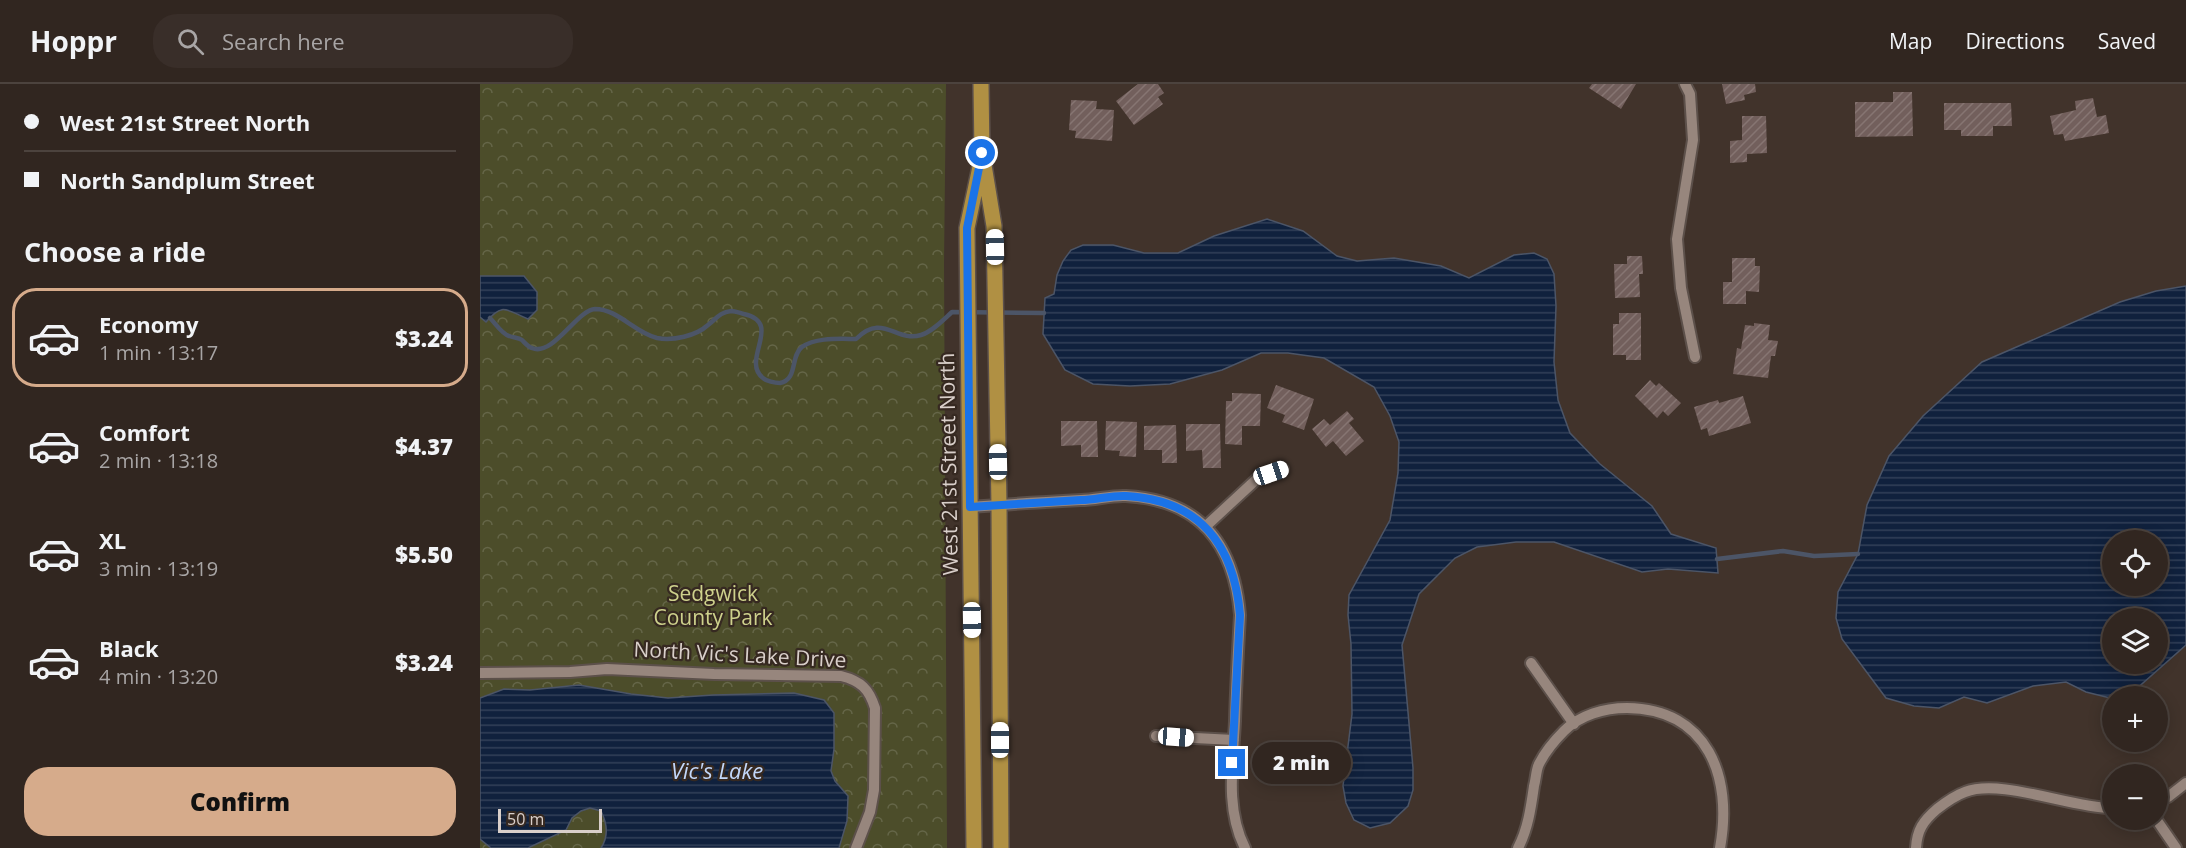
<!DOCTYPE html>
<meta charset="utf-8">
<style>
:root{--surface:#312620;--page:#392e29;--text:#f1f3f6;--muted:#a8a5a5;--line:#4c433e;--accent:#d6ab8b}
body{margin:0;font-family:"Open Sans",sans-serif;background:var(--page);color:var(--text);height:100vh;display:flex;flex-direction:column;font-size:22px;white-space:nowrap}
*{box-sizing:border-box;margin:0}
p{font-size:20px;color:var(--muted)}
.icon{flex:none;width:33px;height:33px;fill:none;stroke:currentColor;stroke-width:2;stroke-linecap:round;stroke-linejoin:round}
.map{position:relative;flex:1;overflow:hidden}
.details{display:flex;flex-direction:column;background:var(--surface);width:480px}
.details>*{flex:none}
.top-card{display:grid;align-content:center;height:132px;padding:0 24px;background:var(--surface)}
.controls{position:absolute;left:1622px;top:446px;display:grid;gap:12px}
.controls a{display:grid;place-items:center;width:66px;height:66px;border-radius:50%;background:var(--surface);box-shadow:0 3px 15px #0003,0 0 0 2px var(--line);font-size:30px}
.scale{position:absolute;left:18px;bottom:15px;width:104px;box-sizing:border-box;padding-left:6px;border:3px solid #d9cfca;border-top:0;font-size:16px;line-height:21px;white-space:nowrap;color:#d9cfca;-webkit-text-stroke:4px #362921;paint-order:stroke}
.end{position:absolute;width:27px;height:27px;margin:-14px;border:8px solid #1a73e8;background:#fff;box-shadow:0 0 0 3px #fff}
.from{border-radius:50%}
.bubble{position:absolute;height:42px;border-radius:21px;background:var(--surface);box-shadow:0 3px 15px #0003,0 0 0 2px var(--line);font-size:20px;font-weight:800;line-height:42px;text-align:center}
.car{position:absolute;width:18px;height:36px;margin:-18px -9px;border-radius:8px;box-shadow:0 0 4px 2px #0007;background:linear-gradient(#fff 24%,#345 0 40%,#fff 0 76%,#345 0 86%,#fff 0)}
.top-card b{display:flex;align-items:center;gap:21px;height:57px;font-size:22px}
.top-card b+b{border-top:2px solid var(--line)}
.top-card i{width:15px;height:15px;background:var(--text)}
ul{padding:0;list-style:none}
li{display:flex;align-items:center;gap:18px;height:99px;margin:0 12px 9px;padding:0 12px;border:3px solid transparent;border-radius:24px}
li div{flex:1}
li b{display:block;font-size:22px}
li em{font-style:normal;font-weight:800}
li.active{border-color:var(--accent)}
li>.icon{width:54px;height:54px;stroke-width:1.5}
h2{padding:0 24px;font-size:27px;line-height:72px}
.action{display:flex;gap:12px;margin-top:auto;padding:12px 24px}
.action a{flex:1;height:69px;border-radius:24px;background:var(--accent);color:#111;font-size:24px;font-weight:800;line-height:69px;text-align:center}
header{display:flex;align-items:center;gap:36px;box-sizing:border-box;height:84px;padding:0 30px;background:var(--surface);border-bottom:2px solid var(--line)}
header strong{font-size:28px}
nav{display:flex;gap:33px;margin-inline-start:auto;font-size:21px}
.search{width:420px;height:54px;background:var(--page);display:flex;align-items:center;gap:15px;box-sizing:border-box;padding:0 21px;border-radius:24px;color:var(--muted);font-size:22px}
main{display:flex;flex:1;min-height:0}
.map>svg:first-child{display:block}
</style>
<header>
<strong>Hoppr</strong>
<div class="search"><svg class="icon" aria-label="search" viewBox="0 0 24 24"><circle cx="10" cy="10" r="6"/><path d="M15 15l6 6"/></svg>Search here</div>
<nav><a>Map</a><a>Directions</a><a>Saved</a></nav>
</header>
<main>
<section class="details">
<div class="top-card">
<b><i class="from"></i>West 21st Street North</b>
<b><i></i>North Sandplum Street</b>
</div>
<h2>Choose a ride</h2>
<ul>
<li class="active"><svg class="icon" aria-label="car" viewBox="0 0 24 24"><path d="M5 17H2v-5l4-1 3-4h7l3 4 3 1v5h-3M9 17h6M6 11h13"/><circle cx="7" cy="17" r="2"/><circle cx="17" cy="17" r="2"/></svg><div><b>Economy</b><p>1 min · 13:17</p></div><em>$3.24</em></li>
<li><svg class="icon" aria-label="car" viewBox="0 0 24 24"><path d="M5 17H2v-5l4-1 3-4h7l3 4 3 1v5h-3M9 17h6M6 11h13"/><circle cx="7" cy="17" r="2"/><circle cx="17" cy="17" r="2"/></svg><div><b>Comfort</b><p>2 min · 13:18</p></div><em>$4.37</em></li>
<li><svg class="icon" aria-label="car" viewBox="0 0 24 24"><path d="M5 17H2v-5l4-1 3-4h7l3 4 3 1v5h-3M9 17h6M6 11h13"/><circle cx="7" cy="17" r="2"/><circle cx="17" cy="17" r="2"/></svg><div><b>XL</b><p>3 min · 13:19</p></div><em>$5.50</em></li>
<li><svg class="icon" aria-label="car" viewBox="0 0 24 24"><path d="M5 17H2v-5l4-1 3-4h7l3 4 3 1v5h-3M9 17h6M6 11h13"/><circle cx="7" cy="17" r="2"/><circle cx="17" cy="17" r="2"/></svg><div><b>Black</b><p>4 min · 13:20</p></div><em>$3.24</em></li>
</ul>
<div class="action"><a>Confirm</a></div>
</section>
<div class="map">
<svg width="1706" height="764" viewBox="0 0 1706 764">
<defs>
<pattern id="park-crowns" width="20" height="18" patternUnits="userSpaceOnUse" patternTransform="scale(1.5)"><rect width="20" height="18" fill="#4c4d2a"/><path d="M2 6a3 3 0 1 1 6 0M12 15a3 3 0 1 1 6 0" fill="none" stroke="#656648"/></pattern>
<pattern id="water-rules" width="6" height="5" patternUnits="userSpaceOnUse" patternTransform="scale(1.5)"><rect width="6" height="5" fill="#10213d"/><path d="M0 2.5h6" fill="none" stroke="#324058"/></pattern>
<pattern id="building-hatch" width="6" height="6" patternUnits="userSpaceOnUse" patternTransform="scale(1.5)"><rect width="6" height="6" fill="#725f5c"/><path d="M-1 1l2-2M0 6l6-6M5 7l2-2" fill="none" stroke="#867572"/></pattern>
</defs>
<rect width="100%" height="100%" fill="#41332b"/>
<!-- park -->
<path fill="url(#park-crowns)" d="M0 0H466L464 180 467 764H0Z"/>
<!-- water -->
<path fill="url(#water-rules)" stroke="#4c5567" stroke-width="1.5" fill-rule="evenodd" d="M787 135 823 147 857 172 877 177 914 174 961 182 989 194 1034 171 1054 169 1067 175 1074 190 1076 222 1074 278 1078 316 1090 349 1120 380 1172 422 1191 450 1236 464 1238 489 1188 485 1162 488 1074 458H1036L997 463 975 474 939 510 922 561 933 684V706L928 722 910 739 890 744 874 736 866 719 863 702 872 630 871 560 868 531 869 511 910 436 918 389 919 358 910 332 894 303 844 274 808 269H781L742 286 690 300 650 302 613 300 585 286 563 250 565 214 574 210 577 191 583 177 591 166 603 161H633L664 169H698L734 152Z
M0 192H44L57 208V226L48 235C26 226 23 218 6 238L0 233Z
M1706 202V561L1655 606 1630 614 1606 608 1586 598 1553 602 1507 619 1484 613 1459 624 1434 622 1406 614 1362 555 1356 534 1358 508 1378 470 1387 421 1409 372 1443 332 1502 278 1640 218 1676 207ZM1632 456H1677V501H1632ZM1632 534H1677V579H1632Z
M99 601 151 610 188 614 233 611 314 609 344 616 354 629V665L351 687 355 697 368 712 367 737 359 764H121C129 752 127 739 121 727L110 724 101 727 92 734 86 746 48 764H11L0 755V614L24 605 50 606Z"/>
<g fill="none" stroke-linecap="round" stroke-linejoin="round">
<!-- stream -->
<path stroke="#4c5567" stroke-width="4.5" d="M10 234C15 239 22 250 29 252 34 254 38 253 42 256 45 259 48 263 52 264 73 273 97 226 115 225 138 225 155 249 177 254 193 257 216 252 228 241 236 235 240 228 251 227 255 227 260 229 264 230 304 239 260 276 283 294 286 297 295 299 300 299 318 296 310 272 322 263 336 253 360 255 376 255 403 228 416 259 441 251 453 247 463 236 472 228L564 229
M1237 475 1303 467 1334 472 1378 470"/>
</g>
<!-- building -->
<path fill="url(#building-hatch)" d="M658 0H678L684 9 678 13 683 20 654 41 636 17Z
M1112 0H1156L1141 25 1109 4Z
M1242 0H1275L1276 8 1264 11 1265 16 1246 20Z
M1413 8H1432L1433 52 1375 53V18H1413Z
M1613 14 1617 33 1626 31 1629 49 1585 57 1583 50 1574 51 1570 32 1596 26 1595 17Z
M591 16 617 17 616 25 634 26 632 57 595 54 596 47 589 46Z
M1464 19H1531L1532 42H1513V52H1481V46H1464Z
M1262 32H1286L1287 69 1267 70V78L1250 79V57L1262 56Z
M1147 172H1162L1163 190H1159L1160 213 1135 214 1134 180H1147Z
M1252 174H1275V182H1280L1279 208 1266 207V220H1243V198H1252Z
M1139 229H1161V276H1146V271H1133V240H1139Z
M1274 239 1290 241 1288 256 1298 257 1295 272H1291L1288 294 1253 290 1257 264 1261 265 1265 241 1274 242Z
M1170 296 1176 302 1179 299 1201 319 1188 332 1183 327 1177 334 1155 312Z
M796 301 834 315 824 346 802 338 805 331 787 324Z
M752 309 781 310 780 342H762V361L745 360 746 317H752Z
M1263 312 1271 339 1229 352 1227 344 1221 346 1214 323 1238 316 1239 319Z
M867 327 874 335 869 339 884 357 866 372 853 357 846 363 832 345 844 335 850 341Z
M581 337H617L618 373H601V361L581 362Z
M626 337 657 338 656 373 639 372 640 367 625 366Z
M706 340H740L741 384H723L722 366 706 367Z
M696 341 697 379H682V366H664V342Z"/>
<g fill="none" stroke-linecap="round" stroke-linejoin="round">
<!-- minor casing -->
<g stroke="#5c504a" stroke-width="14">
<path id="minor" d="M1205 0 1210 10 1213 56 1197 155 1201 204 1215 273
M490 423C527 420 564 418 601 416 615 416 632 411 646 412 720 416 754 460 760 531 758 566 756 602 755 637 753 679 745 725 765 764
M725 443 779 393 803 385
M1051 579 1094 640
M0 589 90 588 127 585 234 590 361 592C381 597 389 605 395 624L394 706 390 728 376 764
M676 652 754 656
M1677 718 1688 713 1706 699
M1676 735 1696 764
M1038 764C1048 745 1051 723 1054 702 1056 695 1056 686 1059 680 1065 668 1075 656 1084 647 1100 631 1124 624 1147 624 1228 625 1253 693 1240 764
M1436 764C1437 746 1443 737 1457 725 1466 718 1474 712 1485 708 1521 694 1591 724 1632 724"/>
</g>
<!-- major casing -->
<g stroke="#5c504a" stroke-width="18">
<path id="major" d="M501 0 502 69 514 142 519 421 521 764
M494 764 487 144 501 78"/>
</g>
<!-- minor -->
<use href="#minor" stroke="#97867d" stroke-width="10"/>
<!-- major -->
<use href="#major" stroke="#b09043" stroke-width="15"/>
</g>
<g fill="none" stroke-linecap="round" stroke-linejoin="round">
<!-- route -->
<path stroke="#1a73e8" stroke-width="8" d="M502 69 487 144 490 423C527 421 564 418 601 416 615 416 632 411 646 412 720 416 754 461 760 531L752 679"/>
</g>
<g text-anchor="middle" stroke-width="4.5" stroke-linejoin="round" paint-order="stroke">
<!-- street labels -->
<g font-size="21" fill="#d9cfca" stroke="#362921">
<text transform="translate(469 380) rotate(-91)" y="7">West 21st Street North</text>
<text transform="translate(260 571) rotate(3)" y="7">North Vic's Lake Drive</text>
</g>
<!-- park labels -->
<g font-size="21" fill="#ced18c" stroke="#362921">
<text x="233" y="517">Sedgwick<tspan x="233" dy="24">County Park</tspan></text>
</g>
<!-- water labels -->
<g font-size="22" font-style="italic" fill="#c2d7fa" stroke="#362921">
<text x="237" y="695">Vic's Lake</text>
</g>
</g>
</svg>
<div class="controls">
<a><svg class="icon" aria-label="locate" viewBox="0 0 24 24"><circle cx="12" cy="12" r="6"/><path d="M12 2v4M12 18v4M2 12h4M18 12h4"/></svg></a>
<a><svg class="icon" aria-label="layers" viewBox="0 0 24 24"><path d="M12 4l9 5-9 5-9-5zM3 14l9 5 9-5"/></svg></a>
<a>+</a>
<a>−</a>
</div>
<div class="scale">50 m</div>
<i class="end from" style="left:502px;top:69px"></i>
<i class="end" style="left:752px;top:679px"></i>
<div class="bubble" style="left:772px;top:658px;width:99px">2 min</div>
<i class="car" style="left:515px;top:163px;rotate:359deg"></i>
<i class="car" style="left:518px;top:378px;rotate:359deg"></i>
<i class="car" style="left:791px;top:389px;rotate:71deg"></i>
<i class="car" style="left:492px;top:536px;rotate:179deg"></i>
<i class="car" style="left:696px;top:653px;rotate:94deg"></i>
<i class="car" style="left:520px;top:656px;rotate:0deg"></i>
</div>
</main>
